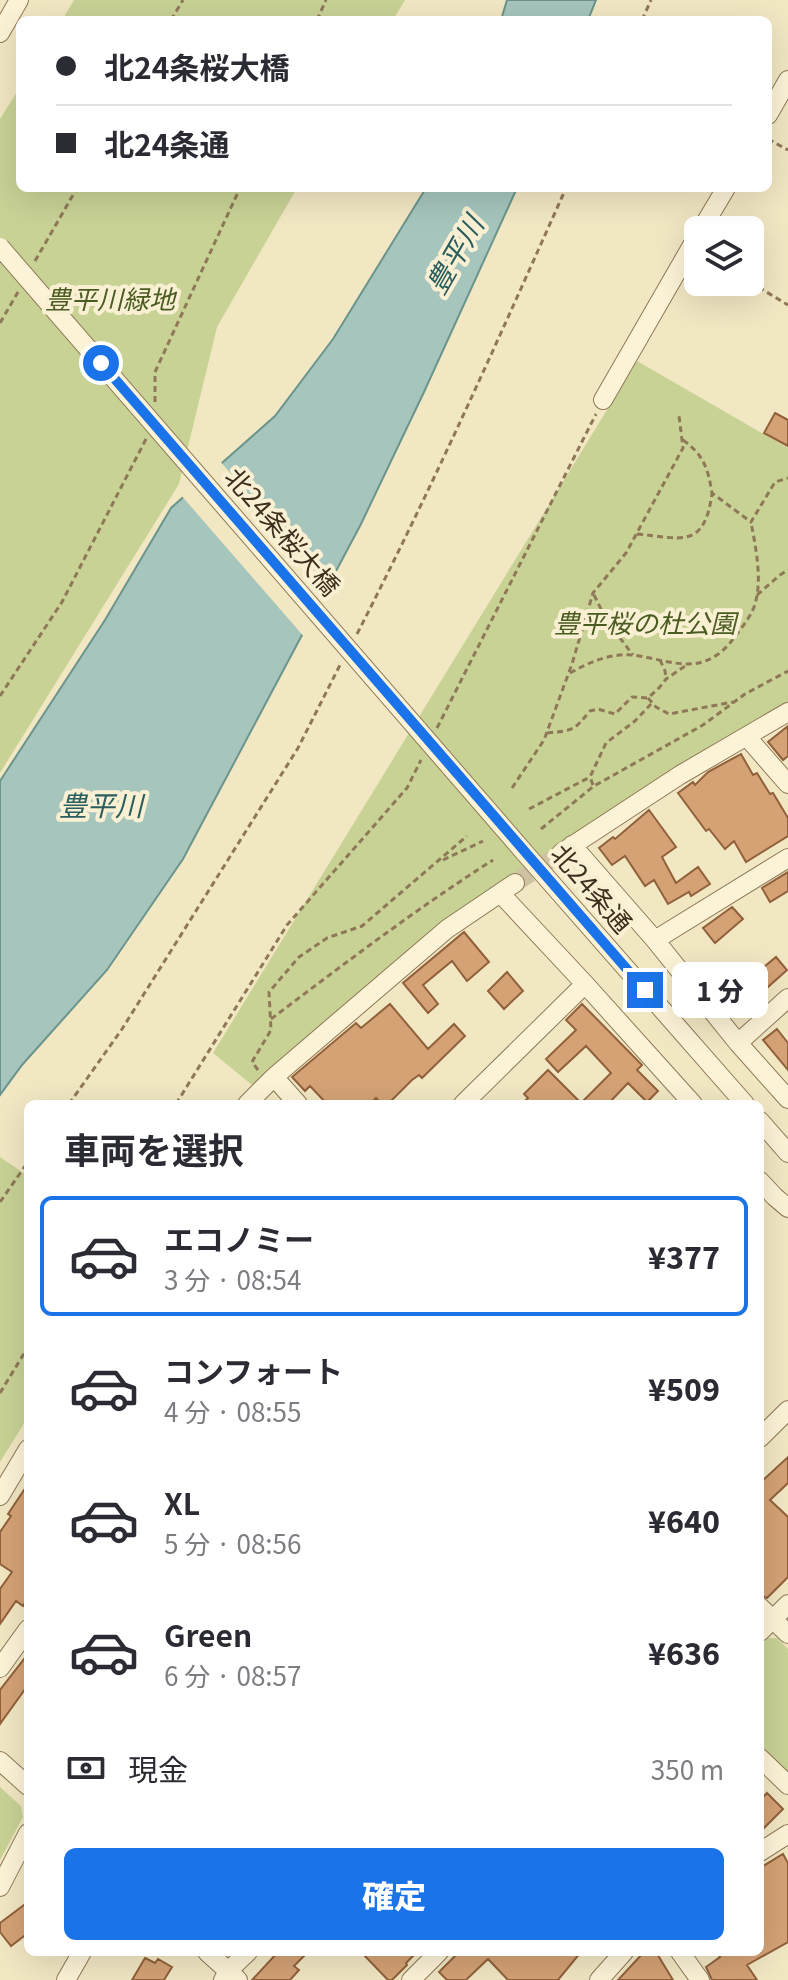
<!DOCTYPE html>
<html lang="ja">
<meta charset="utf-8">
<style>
:root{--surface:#fff;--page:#f2f2f3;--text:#2b2b33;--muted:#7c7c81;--line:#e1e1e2;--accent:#1a73e8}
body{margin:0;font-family:Georgia,"Noto Sans JP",serif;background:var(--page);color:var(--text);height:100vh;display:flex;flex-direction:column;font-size:30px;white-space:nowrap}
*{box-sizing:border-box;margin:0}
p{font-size:26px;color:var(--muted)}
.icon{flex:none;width:44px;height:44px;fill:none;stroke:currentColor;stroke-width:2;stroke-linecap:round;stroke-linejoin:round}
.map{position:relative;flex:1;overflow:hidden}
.side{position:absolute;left:24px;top:1100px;width:740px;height:856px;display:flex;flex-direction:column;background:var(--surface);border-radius:12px;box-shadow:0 8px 32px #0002}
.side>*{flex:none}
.guide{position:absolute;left:16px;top:16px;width:756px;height:176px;border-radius:12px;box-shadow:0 8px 32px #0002;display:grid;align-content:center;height:176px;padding:0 40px;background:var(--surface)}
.tools{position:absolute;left:684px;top:216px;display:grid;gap:16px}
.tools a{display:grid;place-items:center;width:80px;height:80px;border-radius:12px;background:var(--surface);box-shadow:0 8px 32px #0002;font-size:40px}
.end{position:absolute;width:36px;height:36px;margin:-18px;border:10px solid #1a73e8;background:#fff;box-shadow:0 0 0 4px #fff}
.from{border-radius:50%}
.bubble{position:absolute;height:56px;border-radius:12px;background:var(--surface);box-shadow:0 8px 32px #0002;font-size:26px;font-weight:800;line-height:56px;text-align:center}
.guide b{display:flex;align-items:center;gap:28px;height:76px;font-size:30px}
.guide b+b{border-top:2px solid var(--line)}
.guide i{width:20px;height:20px;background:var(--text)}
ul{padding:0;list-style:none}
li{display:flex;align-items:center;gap:24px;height:120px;margin:0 16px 12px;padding:0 24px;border:4px solid transparent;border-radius:12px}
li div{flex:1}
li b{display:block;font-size:30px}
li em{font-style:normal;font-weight:800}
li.current{border-color:var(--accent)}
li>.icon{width:72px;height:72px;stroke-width:1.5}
h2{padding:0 40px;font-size:36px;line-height:96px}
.pay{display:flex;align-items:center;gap:20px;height:88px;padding:0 40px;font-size:30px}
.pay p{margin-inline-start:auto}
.cta{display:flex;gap:16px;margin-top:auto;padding:16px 40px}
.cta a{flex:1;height:92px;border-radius:12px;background:var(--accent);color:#fff;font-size:32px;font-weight:800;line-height:92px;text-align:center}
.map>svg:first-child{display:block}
</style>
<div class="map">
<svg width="788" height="1980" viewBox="0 0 788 1980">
<rect width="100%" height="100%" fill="#f2e7c3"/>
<!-- green -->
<path fill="#c8d295" d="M74 0H405L393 20H62Z
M20 87V188H297L217 327 179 484 0 773V119Z
M637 361 788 448V702L438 924 252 1085 213 1053Z
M0 1157 28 1176V1417L0 1462Z
M768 1638H777L788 1649V1772L760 1745V1646Z
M0 1787 21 1806 23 1817 0 1860Z"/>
<!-- water -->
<path fill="#a5c5bd" stroke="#6b948c" stroke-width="2" d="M507 0H596L588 20H501Z
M426 188H517L424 392 361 524 183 859 107 970 22 1065 0 1095V781L105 620 171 508 275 416 333 339Z"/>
<!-- pier -->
<path fill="#f2e7c3" d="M219 460 331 590 306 639 180 494Z"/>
<!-- building -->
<path fill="#d4a275" stroke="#91613b" stroke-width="2" d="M775 413 788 420V446L764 433Z
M788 726V756L783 760 768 742Z
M741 754 753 775 757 773 770 794 773 793 788 818V836L746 862 734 841 725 849 709 829 706 831 678 793 693 782 695 785 708 772Z
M649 810 676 847 662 857 676 883 698 867 710 884 691 896 689 892 668 904 654 880 645 886 625 856 612 865 599 848 613 837 615 839Z
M788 872V891L770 902 762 888Z
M732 907 743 919 715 943 703 928Z
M464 932 489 962 467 981 452 961 423 985 438 1004 428 1013 403 983Z
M776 957 787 970 759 995 747 981Z
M507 972 523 991 504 1009 488 991Z
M390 1004 428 1049 454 1024 465 1036 422 1078 419 1075 412 1080 388 1104H382L376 1098 370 1104H327L310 1086 305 1091 292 1077 356 1023 361 1028Z
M582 1004 642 1065 637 1070 658 1091 647 1102 628 1083 608 1104H522L528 1098 524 1094 548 1070 581 1103 611 1073 586 1046 558 1072 546 1059 576 1030 566 1020Z
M777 1029 788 1043V1070L763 1040Z
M788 1457V1483L770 1500 788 1517V1577L767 1598 760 1595V1483Z
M28 1484V1598L23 1606 16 1601 0 1624V1589L12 1572 0 1564V1532L11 1516 8 1514Z
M28 1654V1685L0 1724V1690Z
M767 1793 783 1809 760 1832V1800Z
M783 1854 788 1863V1942L747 1965 757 1980H712L706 1967 720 1957 716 1952H760V1868Z
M28 1902V1933L11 1946 0 1932V1923Z
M278 1952H308L294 1966 299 1970 290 1980H252Z
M361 1952H417L406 1963 407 1965 392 1980H388Z
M459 1952H581L558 1980H508L488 1959 466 1980H447L439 1972Z
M644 1952H656L673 1980H618Z
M145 1958 155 1963 158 1959 172 1967 164 1980H132Z"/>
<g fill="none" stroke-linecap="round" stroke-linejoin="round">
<!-- minor-tunnel -->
<path stroke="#cec2a2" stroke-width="18" stroke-dasharray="18 9" stroke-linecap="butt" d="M515 883 561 853"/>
<!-- minor casing -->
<g stroke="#8f7857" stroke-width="20">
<path id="minor" d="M0 33 19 0
M768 115 788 80
M701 230 726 188
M603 400 698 235
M747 737 788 784
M572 845 655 940 738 1043 788 1099
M524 852 745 1104
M561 853 680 775 788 712
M501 894 585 984 693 1104
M655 940 788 858
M738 1043 788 998
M274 1077 298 1104
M247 1104 274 1077 447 929 515 883
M463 1104 585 984
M760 1121 788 1153
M760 1181 775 1197 788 1208
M760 1438 788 1410
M0 1496 28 1449
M760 1607 788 1634
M760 1632 788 1604
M0 1668 28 1629
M760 1758 788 1785
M0 1761 28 1786
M760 1852 788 1834
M0 1887 28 1833
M207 1952 238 1980
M680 1952 700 1980
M66 1980 82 1952
M223 1980 228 1971 248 1952
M411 1980 439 1952
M599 1980 624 1952"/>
</g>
<!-- path -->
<path stroke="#8f7857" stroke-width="3" stroke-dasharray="6 4" stroke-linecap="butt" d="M171 20 183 0
M317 20 326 0
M642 20 651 0
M768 139 788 150
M35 261 77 188
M750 282 788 305
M0 323 18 292
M155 402V372L240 188
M683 440C704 455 708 469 712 493L751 522 775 482 788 478
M637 534C681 538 704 550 712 494
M594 595 607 621 633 655
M757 595 780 575 788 570
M357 634C432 488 499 338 566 188
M660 660 665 671 666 679
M570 673C590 662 610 653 633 655 651 657 669 664 688 664 705 664 719 656 730 643 738 632 749 620 754 607 763 582 756 549 751 522
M0 696 62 602 146 439
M648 698 656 707 669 714 733 702
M437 728 596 414
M547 733C575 730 573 731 590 711L598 709 615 714 632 697 648 698 659 688 666 679 688 664
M593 785 590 777 606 743 635 721 652 703
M512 788 544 740 572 664 593 593 626 553 683 448 679 416
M529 809 590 777
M541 829 594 786 703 725 745 694 788 671
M443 860 483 841
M271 1019C344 964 416 909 493 860
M258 1070 252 1062 271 1030 269 992 299 957 327 938 362 926 467 836
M69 1104 122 1029 298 748 340 665
M176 1104 287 925 407 788 421 760
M0 1202 28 1162
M0 1393 28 1347"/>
<!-- minor -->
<use href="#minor" stroke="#fcf3d7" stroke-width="18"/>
<!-- minor-bridge casing -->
<g stroke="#8f7857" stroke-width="20" stroke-linecap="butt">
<path id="minor-bridge" d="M0 247 524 852"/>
</g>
<!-- minor-bridge -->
<use href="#minor-bridge" stroke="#fcf3d7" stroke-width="18"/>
</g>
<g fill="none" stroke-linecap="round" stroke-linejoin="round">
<!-- route -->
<path stroke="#1a73e8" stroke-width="10" d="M101 363 645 990"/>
</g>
<g text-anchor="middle" stroke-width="8" stroke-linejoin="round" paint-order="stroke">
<!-- park labels -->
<g font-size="26" font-style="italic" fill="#4a5c22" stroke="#f9f0d3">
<text x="110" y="309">豊平川緑地</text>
<text x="645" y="633">豊平桜の杜公園</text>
</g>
<!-- street labels -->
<g font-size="26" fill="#3d2e1d" stroke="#f9f0d3">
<text transform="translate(282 532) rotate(49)" y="9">北24条桜大橋</text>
<text transform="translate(591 889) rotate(49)" y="9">北24条通</text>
</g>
<!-- water labels -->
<g font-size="28" font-style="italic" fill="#2b5e5e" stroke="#f9f0d3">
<text transform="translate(455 255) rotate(-60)" y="10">豊平川</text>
<text x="101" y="816">豊平川</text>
</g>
</g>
</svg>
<div class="tools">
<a><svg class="icon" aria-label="layers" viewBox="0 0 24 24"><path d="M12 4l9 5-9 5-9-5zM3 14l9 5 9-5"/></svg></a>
</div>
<i class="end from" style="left:101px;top:363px"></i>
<i class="end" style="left:645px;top:990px"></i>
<div class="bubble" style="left:672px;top:962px;width:96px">1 分</div>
<div class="guide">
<b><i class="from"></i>北24条桜大橋</b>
<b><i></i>北24条通</b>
</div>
<section class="side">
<h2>車両を選択</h2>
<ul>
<li class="current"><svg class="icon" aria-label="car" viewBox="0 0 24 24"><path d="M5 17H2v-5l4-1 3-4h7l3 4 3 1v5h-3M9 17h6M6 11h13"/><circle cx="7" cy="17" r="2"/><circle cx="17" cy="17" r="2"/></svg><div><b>エコノミー</b><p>3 分 · 08:54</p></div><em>¥377</em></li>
<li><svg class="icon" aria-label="car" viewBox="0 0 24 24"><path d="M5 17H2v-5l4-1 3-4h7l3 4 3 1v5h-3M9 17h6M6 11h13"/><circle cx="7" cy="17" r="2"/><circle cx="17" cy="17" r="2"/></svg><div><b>コンフォート</b><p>4 分 · 08:55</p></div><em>¥509</em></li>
<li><svg class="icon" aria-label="car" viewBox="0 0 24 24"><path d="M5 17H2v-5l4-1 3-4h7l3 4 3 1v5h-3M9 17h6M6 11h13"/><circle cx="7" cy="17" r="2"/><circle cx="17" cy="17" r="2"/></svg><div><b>XL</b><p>5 分 · 08:56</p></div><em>¥640</em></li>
<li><svg class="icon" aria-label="car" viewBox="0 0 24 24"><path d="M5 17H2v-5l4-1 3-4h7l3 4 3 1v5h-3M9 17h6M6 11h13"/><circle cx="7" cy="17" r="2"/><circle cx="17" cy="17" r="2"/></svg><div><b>Green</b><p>6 分 · 08:57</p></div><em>¥636</em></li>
</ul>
<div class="pay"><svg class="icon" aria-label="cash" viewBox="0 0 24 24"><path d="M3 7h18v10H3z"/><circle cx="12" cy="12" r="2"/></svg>現金<p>350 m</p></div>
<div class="cta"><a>確定</a></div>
</section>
</div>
